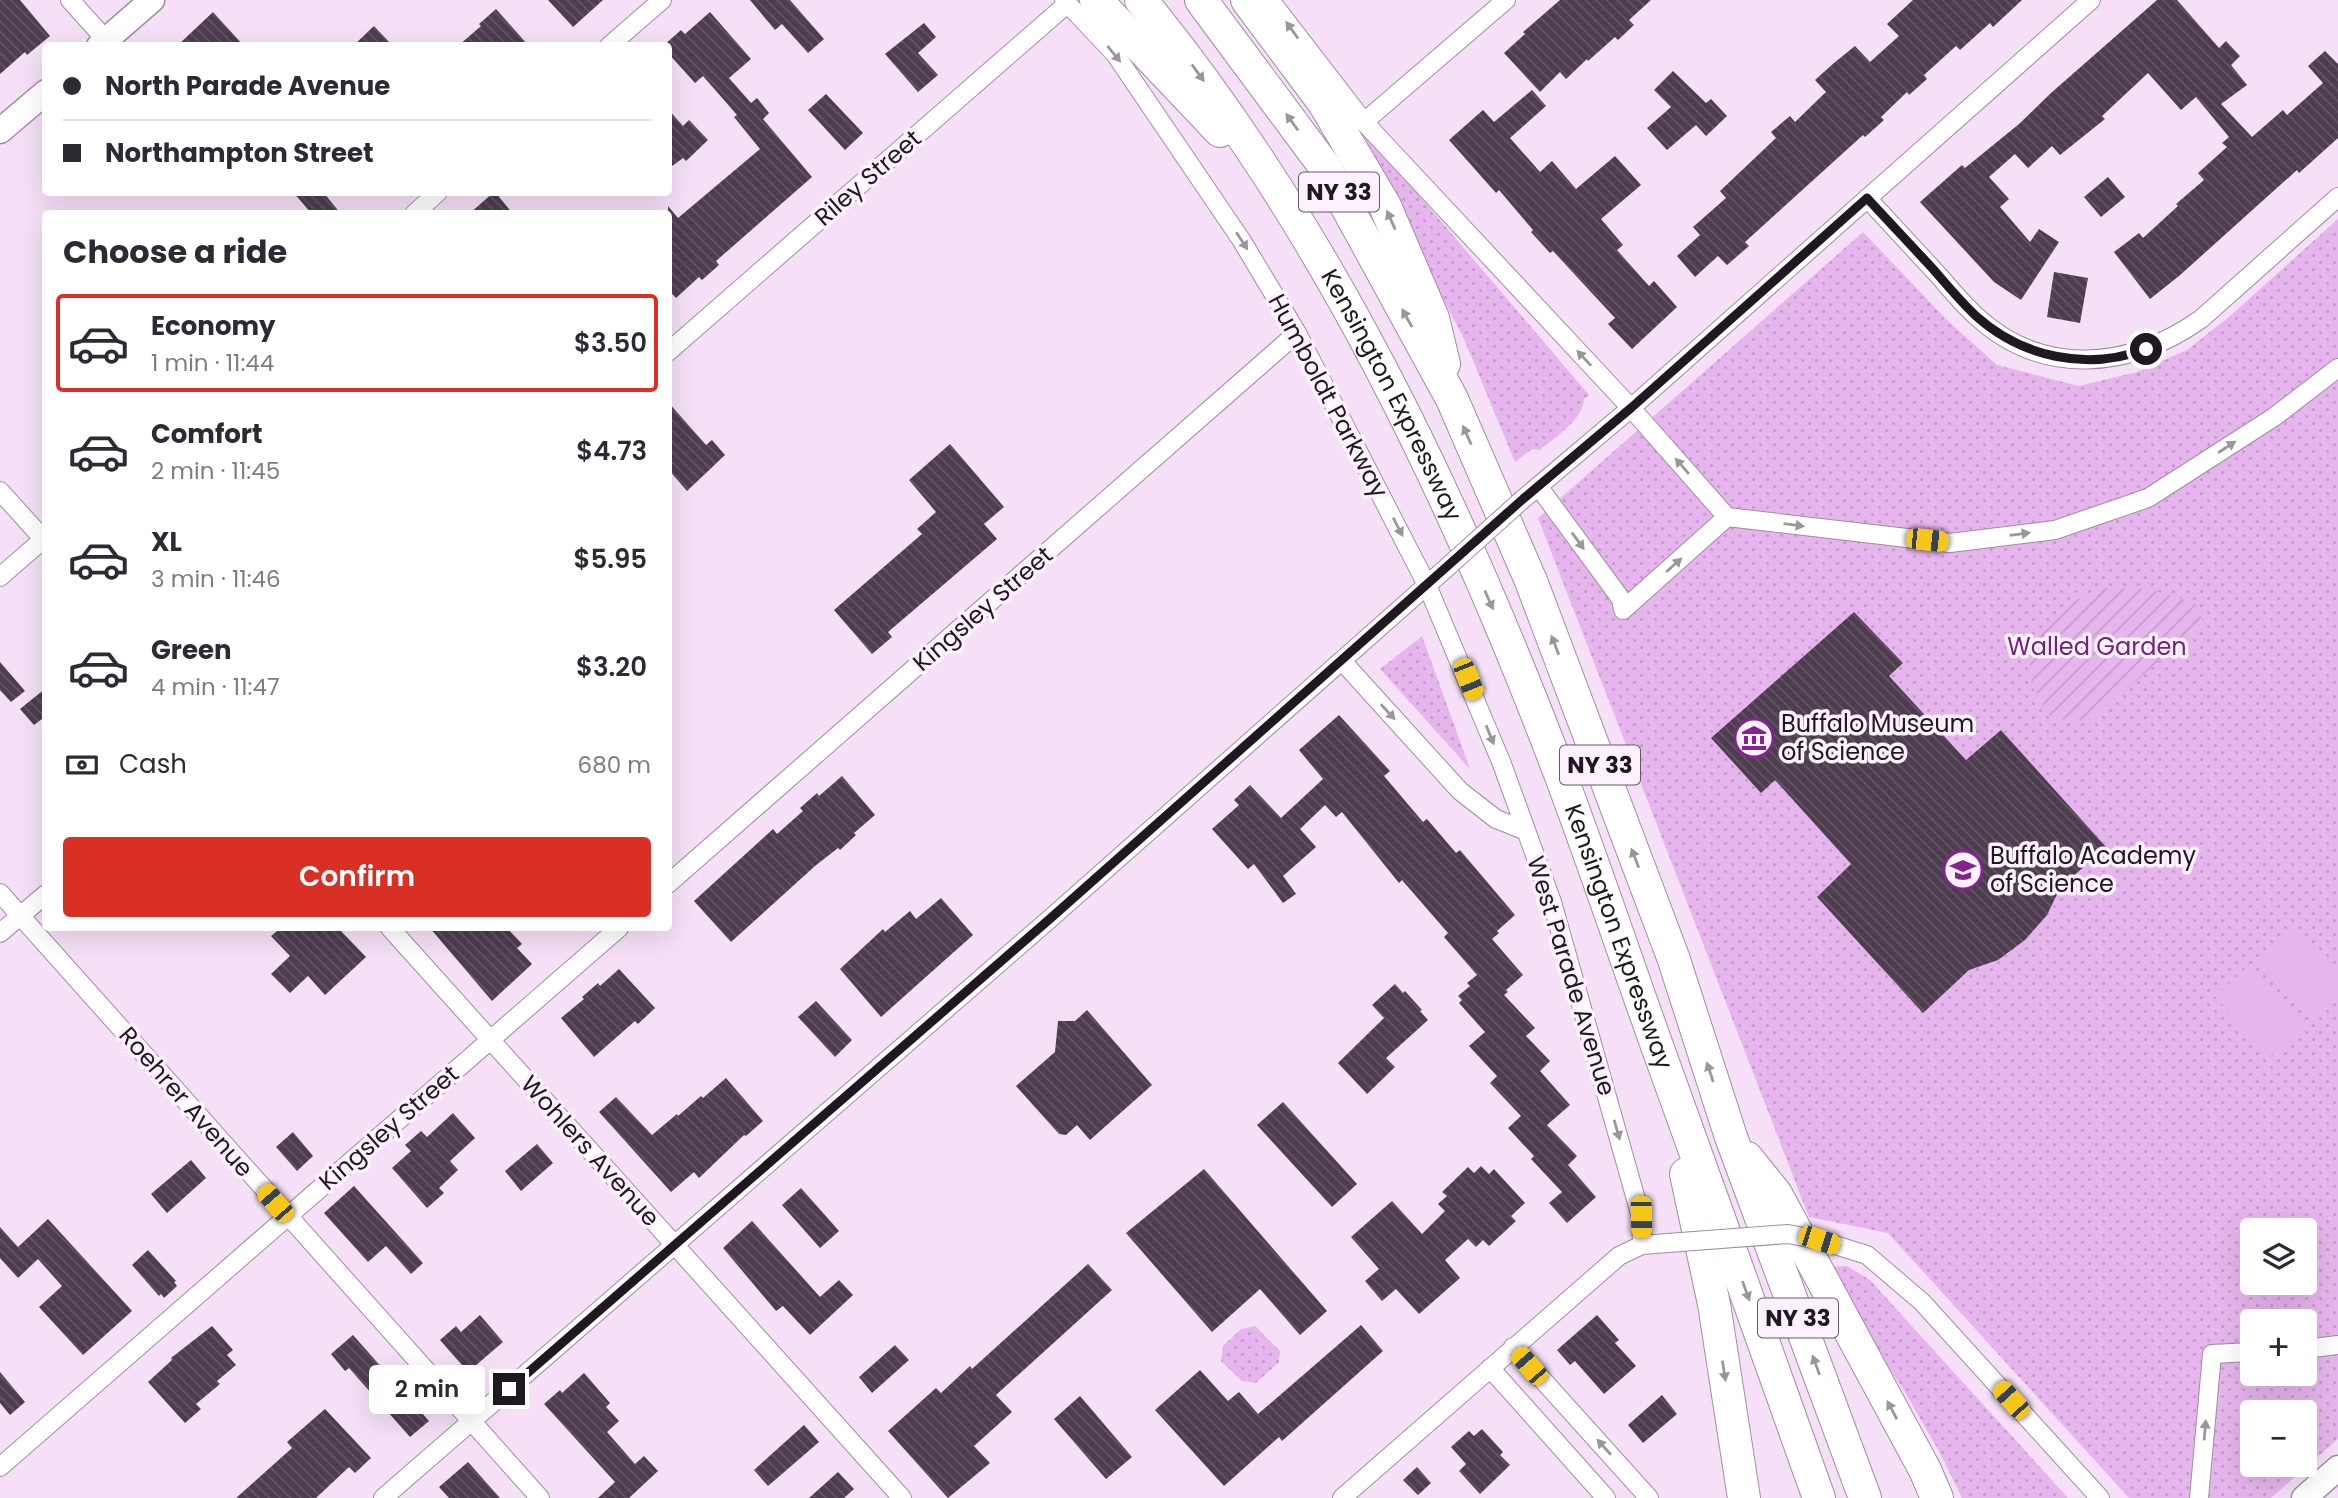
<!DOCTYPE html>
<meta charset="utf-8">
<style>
:root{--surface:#fff;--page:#f2f2f3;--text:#2b2b33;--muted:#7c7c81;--line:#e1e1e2;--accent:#d93025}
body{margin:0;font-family:Poppins,sans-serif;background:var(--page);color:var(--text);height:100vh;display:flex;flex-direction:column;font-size:26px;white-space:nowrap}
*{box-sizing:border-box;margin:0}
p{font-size:23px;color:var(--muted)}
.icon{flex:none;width:38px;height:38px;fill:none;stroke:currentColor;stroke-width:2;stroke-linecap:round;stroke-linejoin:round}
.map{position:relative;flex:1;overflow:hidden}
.sheet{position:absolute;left:42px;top:210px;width:630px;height:721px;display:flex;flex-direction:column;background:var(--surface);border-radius:7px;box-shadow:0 7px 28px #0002}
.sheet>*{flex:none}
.hud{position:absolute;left:42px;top:42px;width:630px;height:154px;border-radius:7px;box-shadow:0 7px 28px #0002;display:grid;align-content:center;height:154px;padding:0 21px;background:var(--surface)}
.fabs{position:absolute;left:2240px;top:1218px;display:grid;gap:14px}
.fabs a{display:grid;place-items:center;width:77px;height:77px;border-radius:7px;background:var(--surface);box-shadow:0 7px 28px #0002;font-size:35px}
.end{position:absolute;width:32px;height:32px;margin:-16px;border:9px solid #1f1820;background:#fff;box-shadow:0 0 0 4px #fff}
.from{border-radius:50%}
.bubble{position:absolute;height:49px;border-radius:7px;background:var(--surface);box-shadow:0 7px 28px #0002;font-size:23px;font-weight:600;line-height:49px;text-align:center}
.car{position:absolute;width:21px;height:42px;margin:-21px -10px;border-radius:9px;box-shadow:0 0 5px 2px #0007;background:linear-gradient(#f5c518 24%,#345 0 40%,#f5c518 0 76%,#345 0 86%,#f5c518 0)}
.hud b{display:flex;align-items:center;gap:24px;height:66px;font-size:26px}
.hud b+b{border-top:2px solid var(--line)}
.hud i{width:18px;height:18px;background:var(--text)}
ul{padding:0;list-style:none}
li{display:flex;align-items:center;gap:21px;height:98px;margin:0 14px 10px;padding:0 7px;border:4px solid transparent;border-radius:7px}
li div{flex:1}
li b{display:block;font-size:26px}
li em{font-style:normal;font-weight:600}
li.selected{border-color:var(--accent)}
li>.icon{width:63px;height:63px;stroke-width:1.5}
h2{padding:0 21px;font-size:32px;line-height:84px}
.pay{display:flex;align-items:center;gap:18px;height:77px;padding:0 21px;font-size:26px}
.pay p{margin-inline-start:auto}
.button{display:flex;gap:14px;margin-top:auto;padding:14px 21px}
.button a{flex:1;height:80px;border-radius:7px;background:var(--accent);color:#fff;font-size:28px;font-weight:600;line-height:80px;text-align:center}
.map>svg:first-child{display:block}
</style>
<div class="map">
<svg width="2338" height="1498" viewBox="0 0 2338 1498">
<defs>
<pattern id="grass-dots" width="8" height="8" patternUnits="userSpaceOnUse" patternTransform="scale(1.75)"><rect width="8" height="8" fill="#e7b5ed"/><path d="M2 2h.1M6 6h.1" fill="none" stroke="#c69bcb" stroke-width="1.8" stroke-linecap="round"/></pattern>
<pattern id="garden-furrows" width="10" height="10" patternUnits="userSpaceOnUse" patternTransform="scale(1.75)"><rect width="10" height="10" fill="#e7b5ed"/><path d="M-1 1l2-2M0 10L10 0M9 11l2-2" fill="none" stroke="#c69bcb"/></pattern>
<pattern id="building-back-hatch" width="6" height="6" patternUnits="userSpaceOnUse" patternTransform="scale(1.75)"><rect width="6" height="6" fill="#4d3d4f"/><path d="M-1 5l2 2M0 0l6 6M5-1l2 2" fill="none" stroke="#635665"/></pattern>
</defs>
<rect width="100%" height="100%" fill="#f5e0f7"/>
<!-- grass -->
<path fill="url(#grass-dots)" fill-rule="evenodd" d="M1347 111 1589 395 1584 399C1582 421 1556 436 1540 450L1532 449 1515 462 1464 339Z
M2338 219V1439L2271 1498H2129L1888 1233 1809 1217 1538 518 1863 232 1948 321 1997 365 2079 386 2137 372 2187 350 2230 316ZM2252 1230H2305V1283H2252ZM2252 1321H2305V1374H2252ZM2252 1412H2305V1465H2252Z
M1422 636 1470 769 1380 669Z
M1847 1266 1870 1280 2068 1498H1962L1941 1455 1902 1387 1854 1316 1830 1267Z
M1255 1326 1280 1351 1279 1362 1256 1383 1242 1381 1221 1361 1223 1346 1241 1329Z"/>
<!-- garden -->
<path fill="url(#garden-furrows)" d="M2102 588 2149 589 2195 603 2203 622 2095 717 2072 722 2050 716 2032 686 2029 658 2042 629 2063 606Z"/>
<!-- pitch -->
<path fill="#e7b5ed" d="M2294 927 2338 978V996L2311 1020 2258 959Z
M2251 964 2305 1025 2268 1057 2215 996Z"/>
<!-- building -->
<path fill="url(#building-back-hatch)" d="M0 0H20L50 36 27 55 25 52 0 74Z
M548 0H603L573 27Z
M750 0H790L824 39 808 53 782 24 775 30Z
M1560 0H1651L1629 20 1634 25 1618 40 1615 37 1588 61 1587 59 1566 79 1560 72 1540 92 1504 53 1525 34 1523 32Z
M1913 0H2022L1993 27 1990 23 1960 50 1956 46 1924 75 1927 79 1909 95 1907 92 1881 117 1884 120 1865 137 1863 135 1745 242 1749 246 1727 265 1718 256 1695 277 1677 256 1700 235 1693 227 1726 198 1720 191 1776 138 1771 132 1790 116 1795 122 1826 92 1815 80 1834 63 1855 46 1870 62 1899 36 1887 24Z
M2157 0H2177L2219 48 2226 41 2240 56 2231 65 2247 85 2221 104 2252 137 2283 110 2287 115 2323 83 2308 66 2325 51 2338 64V138L2299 173 2297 170 2179 276 2150 299 2114 252 2139 233 2143 238 2178 206 2176 204 2204 180 2198 173 2227 147 2222 143 2229 137 2196 97 2181 110 2148 73 2102 116 2105 119 2060 155 2052 146 2028 168 2015 154 1989 177 2009 199 2000 207 2030 242 2039 229 2059 242 2021 300 1994 282 1920 202 1962 165 1965 168 2019 124 2051 93Z
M496 9 529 46H458L481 26 479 24Z
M213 12 244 46H177Z
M710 12 751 59 729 78 751 103 757 98 769 113 763 119 812 177 716 261 719 265 702 280 699 277 676 298 668 290V206L678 218 760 149 734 117 737 115 703 76 695 83 668 53V46H663L681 30 685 34Z
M924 23 936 37 918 53 938 75 918 92 885 54Z
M374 26 393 46H353Z
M1673 71 1706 103 1711 99 1727 116 1706 136 1696 125 1667 150 1647 128 1671 107 1654 90Z
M1532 90 1546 106 1510 138 1540 172 1552 161 1576 189 1615 156 1641 185 1601 219 1623 245 1617 250 1649 286 1654 281 1677 307 1632 349 1608 324 1615 318 1553 251 1550 253 1531 232 1533 230 1499 190 1496 193 1449 140 1483 110 1494 122Z
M826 94 863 133 845 150 808 110Z
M668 109 683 126 689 120 708 140 686 161 683 158 668 169Z
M2108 177 2125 197 2101 217 2084 197Z
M293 192H323L341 214H312Z
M495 192 513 214H469L494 192Z
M2054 272 2088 278 2080 323 2047 317Z
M668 402 706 445 712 440 725 455 687 491 668 469Z
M950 444 1004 507 984 524 997 539 888 632 892 637 872 654 834 610 922 534 917 529 936 512 909 480Z
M1854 612 1903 663 1889 676 1966 760 2001 730 2106 847 2060 888 2047 915 2025 940 1998 960 1969 970 1923 1013 1817 897 1851 864 1775 780 1761 793 1711 738Z
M0 662 25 691 11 702 0 690Z
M46 688V716L34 725 20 709Z
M1339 715 1390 771 1384 776 1423 822 1427 819 1456 853 1460 850 1515 915 1497 931 1499 933 1492 939 1523 975 1506 990 1508 992 1504 995 1535 1028 1526 1036 1550 1061 1540 1071 1570 1105 1547 1125 1577 1156 1568 1165 1596 1197 1567 1223 1549 1203 1562 1192 1531 1159 1534 1156 1508 1128 1521 1116 1490 1083 1497 1076 1469 1046 1485 1032 1459 1003 1462 1000 1458 996 1470 986 1467 983 1477 975 1444 937 1448 933 1402 880 1399 883 1342 812 1336 817 1325 805 1300 829 1316 847 1283 876 1296 894 1283 903 1254 864 1248 869 1212 829 1239 805 1234 800 1250 785 1281 818 1323 779 1299 750Z
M842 776 875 815 854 833 856 835 840 850 838 848 815 866 731 942 694 901 773 829 777 834 803 811 800 808 817 793 819 796Z
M941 898 973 935 881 1017 840 969 883 929 885 932 910 911 916 919Z
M281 928H338L366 957 325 995 308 976 290 993 271 974 290 956 271 936Z
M430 928H507L522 944 517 948 532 964 492 1001Z
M619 969 655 1008 638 1024 635 1021 594 1057 561 1018 584 999 582 997 598 983 600 986Z
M1395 984 1403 993 1405 991 1422 1010 1420 1011 1428 1020 1386 1058 1395 1067 1367 1094 1338 1063 1384 1018 1372 1005Z
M816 1001 852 1040 835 1057 798 1017Z
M1087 1010 1152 1085 1090 1140 1077 1125 1066 1135 1059 1134 1016 1086 1055 1052 1058 1021H1075Z
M726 1078 763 1121 746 1136 744 1135 699 1178 694 1172 671 1192 599 1112 616 1097 652 1135 677 1114 678 1116 701 1096 703 1098Z
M1283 1102 1357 1184 1332 1207 1257 1125Z
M453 1113 475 1138 450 1161 458 1170 439 1188 444 1193 427 1208 392 1168 411 1151 405 1145 421 1131 427 1137Z
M293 1132 313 1156 297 1171 276 1147Z
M537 1144 553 1163 521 1191 505 1171Z
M191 1160 206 1178 167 1213 151 1194Z
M1481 1166 1489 1174 1494 1169 1525 1203 1511 1216 1516 1221 1489 1246 1483 1240 1476 1247 1468 1239 1445 1260 1460 1278 1419 1314 1396 1289 1382 1301 1365 1281 1379 1269 1351 1237 1392 1201 1422 1234 1445 1211 1438 1204 1447 1196 1442 1192 1468 1167 1474 1173Z
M1204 1169 1327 1311 1300 1335 1260 1289 1212 1332 1126 1233Z
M354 1186 423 1263 411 1274 386 1246 368 1262 324 1213Z
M801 1188 839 1231 820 1248 782 1205Z
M48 1219 132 1311 83 1355 39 1307 62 1286 38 1259 18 1278 0 1258V1227L18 1247Z
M752 1221 820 1297 839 1280 853 1295 810 1335 783 1306 776 1311 723 1248Z
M148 1250 176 1281 174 1282 177 1286 164 1298 161 1294 159 1296 132 1265Z
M1088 1264 1112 1290 996 1395 1012 1412 974 1446 990 1463 948 1498 888 1431 936 1388 941 1393 970 1366 972 1369Z
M480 1315 503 1342 468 1372 440 1340 456 1326 461 1332Z
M1597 1315 1619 1340 1615 1343 1636 1366 1604 1394 1575 1361 1570 1365 1557 1350Z
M1361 1325 1383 1351 1282 1441 1279 1437 1224 1486 1155 1410 1200 1370 1228 1401 1239 1392 1258 1414Z
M212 1326 233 1350 227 1355 236 1365 217 1381 220 1384 196 1404 201 1409 185 1423 148 1382 172 1360 171 1358Z
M353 1335 429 1421 410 1437 349 1368 345 1371 331 1354Z
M895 1345 909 1360 872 1393 859 1377Z
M0 1372 25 1402 10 1415 0 1403Z
M584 1373 610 1403 606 1407 619 1421 607 1432 635 1464 644 1456 658 1471 629 1498H598L615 1482 544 1404 560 1390 562 1393Z
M1662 1395 1677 1414 1643 1443 1628 1425Z
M1080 1396 1132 1457 1106 1479 1054 1419Z
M325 1409 371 1458 355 1473 349 1467 316 1498H236L292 1448 287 1442Z
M804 1425 819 1442 768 1486 754 1470Z
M1482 1429 1503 1452 1500 1455 1510 1465 1480 1494 1459 1471 1466 1464 1451 1447 1469 1431 1474 1436Z
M468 1462 500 1498H449L439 1487Z
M1417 1467 1431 1483 1418 1495 1403 1480Z
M838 1472 854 1489 844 1498H809Z"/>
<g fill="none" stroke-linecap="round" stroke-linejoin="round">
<!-- street casing -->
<g stroke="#a08da2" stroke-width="20">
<path id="street" d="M70 0 106 40
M1064 0 1115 54 1242 241 1297 333 1427 585 1502 764 1552 902 1641 1217 1642 1245
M1270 0 1364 122 1631 408 1727 517 1950 543 2055 530 2148 498 2274 417 2338 368
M609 46 662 0
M1364 122 1506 0
M1867 198C1891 224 1915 250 1940 277 1951 290 1963 304 1976 316 2043 378 2130 369 2201 319L2338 197
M414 214 438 192
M668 352 1067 4
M1538 486 1621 599 1623 610 1727 517
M0 491 46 542
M1523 499 1631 408 2091 0
M0 577 46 537
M1342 661 1460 791 1496 819 1526 831
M668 884 1297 333
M0 893 540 1498
M390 928 902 1498
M0 933 46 894
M1819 1240 1867 1255 1922 1302 2100 1498
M1513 1347 1649 1498
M2305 1349 2338 1345
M1490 1368 1606 1498
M0 1467 619 928
M383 1498 1052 917 1443 571
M1342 1498 1619 1256 1642 1245 1681 1242
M2199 1498 2212 1354 2252 1352"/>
</g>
<!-- secondary casing -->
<g stroke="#a08da2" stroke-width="27">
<path id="secondary" d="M99 46 152 0
M0 131 46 92
M2304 1498 2338 1468"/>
</g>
<!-- highway casing -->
<g stroke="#a08da2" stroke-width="34">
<g id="highway">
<path d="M1096 0 1220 131"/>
<path id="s1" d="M1141 0C1327 227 1455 498 1559 771 1596 869 1629 969 1665 1068 1717 1211 1768 1355 1819 1498"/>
<path d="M1201 0 1325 167 1452 399 1531 581 1673 957 1731 1137 1865 1498"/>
<path d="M1247 0 1324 103 1385 206 1433 318 1444 364"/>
<path d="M1747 1158 1776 1194 1925 1470 1937 1498"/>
<path d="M1686 1174 1714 1304 1744 1498"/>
</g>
</g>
<!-- street -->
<use href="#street" stroke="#fff" stroke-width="18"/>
<!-- secondary -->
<use href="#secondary" stroke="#fff" stroke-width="24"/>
<!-- highway -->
<use href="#highway" stroke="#fff" stroke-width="32"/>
<!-- street-bridge casing -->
<g stroke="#a08da2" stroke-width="20" stroke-linecap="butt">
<path id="street-bridge" d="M1443 571 1523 499
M1681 1242 1788 1234 1819 1240"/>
</g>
<!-- street-bridge -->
<use href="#street-bridge" stroke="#fff" stroke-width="18"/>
</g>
<!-- one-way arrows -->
<defs><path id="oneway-solid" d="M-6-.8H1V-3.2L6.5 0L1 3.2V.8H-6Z" transform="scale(1.75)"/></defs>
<g fill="#9a979b">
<use href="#oneway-solid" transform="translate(1292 30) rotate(-126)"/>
<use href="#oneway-solid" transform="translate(1114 54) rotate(51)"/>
<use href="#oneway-solid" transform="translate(1198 73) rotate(54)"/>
<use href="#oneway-solid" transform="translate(1292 122) rotate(-126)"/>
<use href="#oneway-solid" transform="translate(1391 220) rotate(-114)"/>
<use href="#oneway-solid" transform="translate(1242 241) rotate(57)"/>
<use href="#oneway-solid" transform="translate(1407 318) rotate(-119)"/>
<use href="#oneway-solid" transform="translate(1584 358) rotate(-133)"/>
<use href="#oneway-solid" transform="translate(1467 435) rotate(-114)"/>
<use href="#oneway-solid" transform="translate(2227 447) rotate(-33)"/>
<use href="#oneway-solid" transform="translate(1682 466) rotate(-131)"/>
<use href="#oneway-solid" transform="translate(1794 525) rotate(7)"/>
<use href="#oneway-solid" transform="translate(1398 527) rotate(63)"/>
<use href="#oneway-solid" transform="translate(2020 534) rotate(-7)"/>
<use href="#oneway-solid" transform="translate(1578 541) rotate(54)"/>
<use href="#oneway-solid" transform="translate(1674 565) rotate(-42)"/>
<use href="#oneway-solid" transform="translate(1489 600) rotate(66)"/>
<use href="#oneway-solid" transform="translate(1555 645) rotate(-111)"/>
<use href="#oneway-solid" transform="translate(1388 712) rotate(47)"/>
<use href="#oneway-solid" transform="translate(1490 735) rotate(68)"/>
<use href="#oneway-solid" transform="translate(1635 858) rotate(-111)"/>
<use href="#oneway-solid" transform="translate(1710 1072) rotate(-108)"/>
<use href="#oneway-solid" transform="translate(1617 1130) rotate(74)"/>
<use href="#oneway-solid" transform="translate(1746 1291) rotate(70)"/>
<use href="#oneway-solid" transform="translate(1816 1365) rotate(-110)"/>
<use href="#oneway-solid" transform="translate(1724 1371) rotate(81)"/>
<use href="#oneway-solid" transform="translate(1892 1410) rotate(-118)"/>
<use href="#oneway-solid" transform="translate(2205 1430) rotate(-85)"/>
<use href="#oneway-solid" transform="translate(1604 1447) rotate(-132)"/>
</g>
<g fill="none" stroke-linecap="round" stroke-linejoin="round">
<!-- route -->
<path stroke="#1f1820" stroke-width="9" d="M509 1389 1052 917 1523 499 1631 408 1867 198C1889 222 1911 245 1933 269 1947 285 1961 302 1976 316 2023 358 2088 371 2146 349"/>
</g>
<!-- icons -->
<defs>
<g id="museum-ring" transform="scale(2.0125)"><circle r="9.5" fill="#fdf1fe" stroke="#83248e" stroke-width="1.5"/><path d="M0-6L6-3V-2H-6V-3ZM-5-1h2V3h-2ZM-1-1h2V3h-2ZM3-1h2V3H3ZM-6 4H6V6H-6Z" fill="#83248e"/></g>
<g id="school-ring" transform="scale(2.0125)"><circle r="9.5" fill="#fdf1fe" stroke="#83248e" stroke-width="1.5"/><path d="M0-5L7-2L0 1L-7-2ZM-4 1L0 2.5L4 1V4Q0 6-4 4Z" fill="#83248e"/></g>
</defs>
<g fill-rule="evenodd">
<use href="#museum-ring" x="1754" y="738"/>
<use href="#school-ring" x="1963" y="870"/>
</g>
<g text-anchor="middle" stroke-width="7" stroke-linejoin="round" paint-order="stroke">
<!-- shield labels -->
<g fill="#fdf1fe" stroke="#625963" stroke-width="2">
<rect x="1299" y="172.5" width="80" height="39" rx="5"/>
<rect x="1560" y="745.5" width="80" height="39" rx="5"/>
<rect x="1758" y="1298.5" width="80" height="39" rx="5"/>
</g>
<g font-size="23" font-weight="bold" fill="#1f1820">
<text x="1339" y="200">NY 33</text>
<text x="1600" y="773">NY 33</text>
<text x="1798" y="1326">NY 33</text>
</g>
<!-- street labels -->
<g font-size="24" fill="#1f1820" stroke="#fdf1fe">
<text transform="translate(868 178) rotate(-41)" y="8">Riley Street</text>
<text transform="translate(1328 396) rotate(62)" y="8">Humboldt Parkway</text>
<text dy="8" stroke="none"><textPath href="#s1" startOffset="469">Kensington Expressway</textPath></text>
<text transform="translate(983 609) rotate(-41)" y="8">Kingsley Street</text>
<text dy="8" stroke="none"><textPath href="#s1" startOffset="1057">Kensington Expressway</textPath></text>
<text transform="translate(1571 976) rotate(73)" y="8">West Parade Avenue</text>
<text transform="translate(186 1102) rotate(49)" y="8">Roehrer Avenue</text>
<text transform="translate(389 1128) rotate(-41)" y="8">Kingsley Street</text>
<text transform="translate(590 1151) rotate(48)" y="8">Wohlers Avenue</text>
</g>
<!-- park labels -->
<g font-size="24" fill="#71237a" stroke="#fdf1fe">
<text x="2097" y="655">Walled Garden</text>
</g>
<!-- poi labels -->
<g font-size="24" fill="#1f1820" stroke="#fdf1fe" text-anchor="start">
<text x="1781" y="732">Buffalo Museum<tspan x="1781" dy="28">of Science</tspan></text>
<text x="1990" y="864">Buffalo Academy<tspan x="1990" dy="28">of Science</tspan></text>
</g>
</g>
</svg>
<div class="fabs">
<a><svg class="icon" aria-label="layers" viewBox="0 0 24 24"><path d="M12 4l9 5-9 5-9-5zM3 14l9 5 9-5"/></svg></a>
<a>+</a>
<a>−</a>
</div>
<i class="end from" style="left:2146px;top:349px"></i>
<i class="end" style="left:509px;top:1389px"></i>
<div class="bubble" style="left:369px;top:1365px;width:116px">2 min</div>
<i class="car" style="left:1927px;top:540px;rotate:96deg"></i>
<i class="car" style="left:1468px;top:679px;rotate:158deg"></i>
<i class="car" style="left:275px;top:1203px;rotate:319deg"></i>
<i class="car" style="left:1641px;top:1217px;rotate:179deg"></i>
<i class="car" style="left:1819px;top:1240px;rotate:108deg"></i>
<i class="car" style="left:1529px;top:1366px;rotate:319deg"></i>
<i class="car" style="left:2011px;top:1400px;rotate:318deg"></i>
<div class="hud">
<b><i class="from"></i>North Parade Avenue</b>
<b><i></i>Northampton Street</b>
</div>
<section class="sheet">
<h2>Choose a ride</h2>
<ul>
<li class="selected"><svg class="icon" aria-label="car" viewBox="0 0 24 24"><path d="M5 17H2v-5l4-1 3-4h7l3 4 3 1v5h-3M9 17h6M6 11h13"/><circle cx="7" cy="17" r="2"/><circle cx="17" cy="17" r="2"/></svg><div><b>Economy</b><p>1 min · 11:44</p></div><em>$3.50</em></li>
<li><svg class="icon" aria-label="car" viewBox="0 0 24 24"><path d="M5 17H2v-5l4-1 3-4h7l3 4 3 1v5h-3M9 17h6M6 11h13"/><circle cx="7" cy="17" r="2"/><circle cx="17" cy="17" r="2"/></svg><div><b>Comfort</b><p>2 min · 11:45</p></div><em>$4.73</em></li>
<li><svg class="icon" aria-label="car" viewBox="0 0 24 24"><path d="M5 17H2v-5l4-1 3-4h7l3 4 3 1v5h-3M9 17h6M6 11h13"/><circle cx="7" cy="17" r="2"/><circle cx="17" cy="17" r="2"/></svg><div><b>XL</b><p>3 min · 11:46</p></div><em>$5.95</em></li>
<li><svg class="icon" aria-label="car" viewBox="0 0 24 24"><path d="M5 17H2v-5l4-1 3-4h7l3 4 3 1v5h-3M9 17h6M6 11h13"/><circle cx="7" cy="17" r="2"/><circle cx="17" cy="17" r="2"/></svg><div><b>Green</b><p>4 min · 11:47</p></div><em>$3.20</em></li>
</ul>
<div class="pay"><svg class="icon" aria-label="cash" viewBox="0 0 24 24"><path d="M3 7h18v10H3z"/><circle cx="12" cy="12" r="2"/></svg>Cash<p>680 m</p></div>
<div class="button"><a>Confirm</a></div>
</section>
</div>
